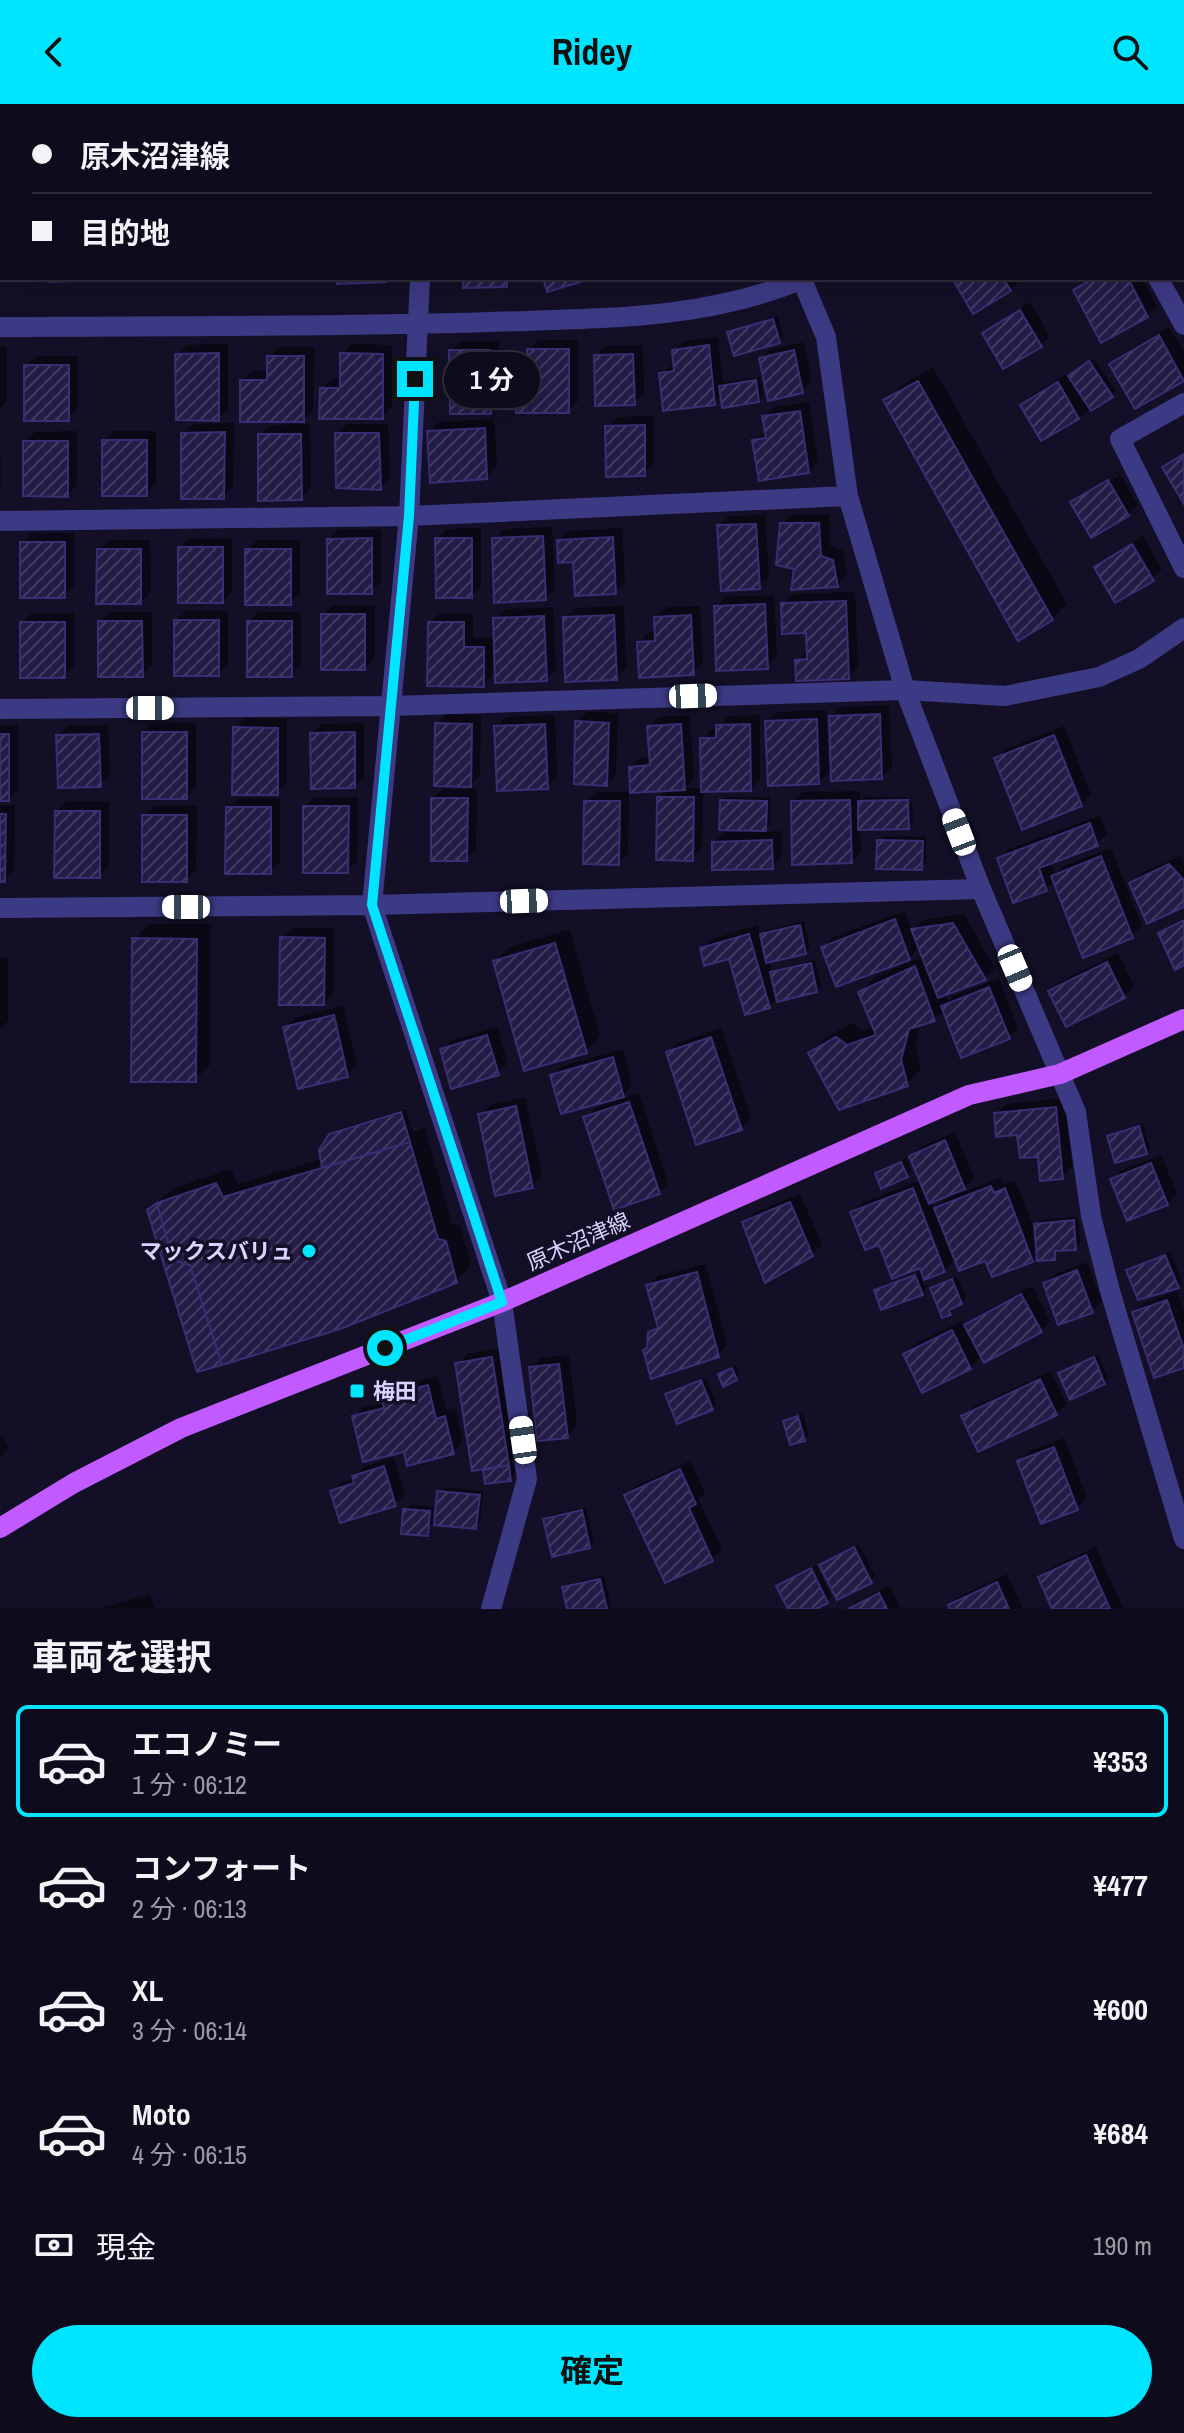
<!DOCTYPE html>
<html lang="ja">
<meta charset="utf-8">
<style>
:root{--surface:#0e0b1c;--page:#1c1929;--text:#f1f3f6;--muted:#9b9ba3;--line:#2e2b3b;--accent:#00e5ff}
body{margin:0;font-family:"Archivo Narrow","Noto Sans JP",sans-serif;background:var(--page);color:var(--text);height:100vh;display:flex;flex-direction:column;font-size:30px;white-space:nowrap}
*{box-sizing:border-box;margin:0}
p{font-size:26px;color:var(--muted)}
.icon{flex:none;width:44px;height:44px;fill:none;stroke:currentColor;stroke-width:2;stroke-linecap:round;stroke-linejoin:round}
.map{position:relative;height:1505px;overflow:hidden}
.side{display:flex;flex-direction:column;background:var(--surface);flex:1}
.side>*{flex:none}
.hud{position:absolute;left:0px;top:0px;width:1184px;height:176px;box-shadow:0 8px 32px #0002,0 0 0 2px var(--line);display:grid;align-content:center;height:176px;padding:0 32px;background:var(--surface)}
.end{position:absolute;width:36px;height:36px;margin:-18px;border:10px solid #00e5ff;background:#111;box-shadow:0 0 0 4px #111}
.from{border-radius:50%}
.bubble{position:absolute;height:56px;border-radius:28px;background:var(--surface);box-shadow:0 8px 32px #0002,0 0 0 2px var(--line);font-size:26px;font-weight:700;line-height:56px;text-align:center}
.car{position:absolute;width:24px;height:48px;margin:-24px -12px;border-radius:10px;box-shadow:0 0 6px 2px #0007;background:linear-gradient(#fff 24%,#345 0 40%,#fff 0 76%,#345 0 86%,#fff 0)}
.hud b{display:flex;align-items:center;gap:28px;height:76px;font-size:30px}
.hud b+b{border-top:2px solid var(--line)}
.hud i{width:20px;height:20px;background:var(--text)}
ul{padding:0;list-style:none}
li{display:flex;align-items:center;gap:24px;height:112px;margin:0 16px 12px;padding:0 16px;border:4px solid transparent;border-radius:12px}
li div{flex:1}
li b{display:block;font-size:30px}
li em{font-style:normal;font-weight:700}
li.selected{border-color:var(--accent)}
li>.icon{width:72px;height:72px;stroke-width:1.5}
h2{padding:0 32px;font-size:36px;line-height:96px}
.pay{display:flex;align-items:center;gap:20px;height:88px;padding:0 32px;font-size:30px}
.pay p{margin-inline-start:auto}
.primary-button{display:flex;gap:16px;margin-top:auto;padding:16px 32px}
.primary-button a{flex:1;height:92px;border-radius:48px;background:var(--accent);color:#111;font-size:32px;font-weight:700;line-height:92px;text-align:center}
header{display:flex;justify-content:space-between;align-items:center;height:104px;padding:0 32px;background:var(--accent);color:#111;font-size:36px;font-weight:700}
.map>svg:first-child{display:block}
</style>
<header><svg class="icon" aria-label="back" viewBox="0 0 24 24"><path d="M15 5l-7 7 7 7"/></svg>Ridey<svg class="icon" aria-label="search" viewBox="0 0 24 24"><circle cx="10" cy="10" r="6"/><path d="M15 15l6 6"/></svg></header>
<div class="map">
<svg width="1184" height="1505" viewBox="0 0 1184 1505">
<defs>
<pattern id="building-hatch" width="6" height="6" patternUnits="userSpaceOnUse" patternTransform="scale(2)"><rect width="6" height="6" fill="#241b47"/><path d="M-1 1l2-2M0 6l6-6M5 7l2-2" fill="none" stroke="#433b63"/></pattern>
</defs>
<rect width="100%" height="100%" fill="#130f26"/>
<!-- shadow -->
<path fill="#0007" fill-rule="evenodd" d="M779 0H879L881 2H777Z
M1167 0H1184L1182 45V2H1164Z
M0 31H2L0 97Z
M0 106H2L0 172Z
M955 174H1019L1020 176 1010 186Z
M1090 174H1142L1157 202 1147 212 1076 186Z
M1030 198 1050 232 1040 241 985 229Z
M778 212 783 232 779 237 729 229Z
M1169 223 1184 248V274L1136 302 1112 261 1122 251Z
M718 233 723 278 760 273 763 291 758 296 722 291 714 299 661 270 675 259 674 247 684 237Z
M539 236H578V297L568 307 517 269 527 259 529 246Z
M461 237H499L500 299 490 308 451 247Z
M804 238 812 277 802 287 761 255 771 245Z
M228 240V305L218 315 177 251 187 241Z
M352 240 392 241V303L382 313 322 285 332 275H342V250Z
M643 241 644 289 634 299 596 252 606 242Z
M0 243H7V297L0 304Z
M279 243H314L313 306 303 316 242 277 252 267H269V253Z
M36 252H78V305L68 315 26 262Z
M1094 255 1116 287 1078 314 1022 301 1032 291 1068 270 1070 273Z
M933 263 1067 500 1052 515 885 297 900 282Z
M809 298 818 358 808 368 754 337 767 326 765 313 774 303Z
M654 312V360L644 370 607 323 617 313Z
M494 315 497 363 487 373 429 328 439 318Z
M234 319 233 383 224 393 183 329 193 320Z
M310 320 311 384 301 394 260 331 270 321Z
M347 320H388L390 374 380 384 337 330Z
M77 327V381L67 391 25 338 35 328Z
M114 327H156V380L146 390 104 337Z
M0 328 1 382H0Z
M1118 367 1138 401 1128 410 1072 398 1081 389V394L1118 372 1116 369 1082 388Z
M792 410H829L830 442 843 446 847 472 837 481 797 463 782 420Z
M765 411 769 473 759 483 719 422 729 412Z
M552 423 555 485 545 495 494 435 504 425Z
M481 424V482L471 492 437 435 447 425Z
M622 424 625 478 615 488 559 437 568 427Z
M339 425H381V478L371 488 329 435Z
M32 429H74V482L64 492 22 439Z
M1143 432 1162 465 1152 475 1097 463Z
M190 434H232V487L223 497 180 444Z
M109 436H150L151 488 141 498 99 446Z
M257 436H300V489L290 499 247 446Z
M855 488 858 563 848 573 797 557 807 547 808 527 783 500 793 490Z
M774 491 777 553 767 563 716 503 726 493Z
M333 501H375V554L365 564 323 511Z
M624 502 626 564 616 574 565 514 575 504Z
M700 502 703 559 693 569 639 538 649 528H656V513L666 503Z
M553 503 556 565 546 575 493 559V571L483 581 430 519 440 509H473V534L495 533V515L505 505Z
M186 507H228V560L218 570 176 517Z
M110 508H152V561L142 571 100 518Z
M259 508H301V561L291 571 249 518Z
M32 509H74V562L64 572 22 519Z
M889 601 892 663 882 673 831 613 840 603Z
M826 606 829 668 819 678 768 618 777 608Z
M587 608 618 609 616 670 606 680 577 618Z
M447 610 481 611 480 671 470 681 437 620Z
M555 611 557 673 547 683 496 623 506 613Z
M690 611 694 674 684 684H703L702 635 712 625H718L728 612 760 611V675L751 685 703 686 702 745 692 755 659 693 668 685 631 663 641 653H651L649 623 659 613Z
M245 614 287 615V680L277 689 235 624Z
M154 619H196V683L186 693 144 628Z
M364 619V673L354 682 312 629 322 620Z
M0 621H18V686L8 695H0Z
M108 621 110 671 100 681 58 632 68 622Z
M1064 622 1091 691 1081 701 996 655 1006 645Z
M443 685H477L476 745 466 755 433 694Z
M859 687 861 699 912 698 913 719 908 723 860 724 861 748 851 757 793 698 803 688Z
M596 688H629L628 749 618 759 586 698Z
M315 693H358L357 757 347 767 305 703Z
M726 693H770V721L763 728 782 727V753L772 763 714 738 724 728H741L722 697Z
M864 693H912V694L863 695Z
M238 694H280V758L270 768 228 704Z
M67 697 109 698V762L99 772 57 707Z
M0 701H15L14 766 4 776H0Z
M154 702H197L196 766 186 776 144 711Z
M1100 711 1107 730 1097 740 1050 758 1055 771 1063 762 1111 744 1142 822 1132 832 1055 776 1046 785 999 755 1009 745Z
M884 732 926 733V759L921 764 879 737Z
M1180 752 1184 757V801L1131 779 1141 769Z
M905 807 912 827 923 816 964 810 995 864 985 874 945 890 948 898 953 892 999 874 1018 924 1008 933 945 905 934 916 921 920 915 940 921 965 907 980 810 949 825 934 852 919 862 927 875 923 861 888 875 873 923 852 920 843 909 854 823 843 833 833Z
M1184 813V859L1160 829Z
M804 817 810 844 805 848 769 856 772 869 777 865 815 856 821 882 816 886 778 893 769 902 730 852 702 845 712 835 758 821 761 831 767 826Z
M149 820H211L210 961 195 976 134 835Z
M292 824H334V889L324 899 282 834Z
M570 825 600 932 586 947 495 857 510 843Z
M1118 849 1134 882 1124 892 1050 888 1060 878Z
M0 853H8V917L0 925Z
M343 902 357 961 347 971 285 924 295 914Z
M497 923 508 959 498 969 442 946 452 936Z
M721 924 751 1014 741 1024 668 949 678 939Z
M623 945 632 981 623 991 552 972 562 962Z
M639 989 668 1079 659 1089 586 1013 596 1004Z
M525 993 542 1072 532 1082 481 1011 491 1001Z
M1065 994 1072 1063 1062 1073 996 1010 1006 1000Z
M406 1005 413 1028 425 1024 452 1120 461 1123 471 1162 456 1177 154 1101 174 1084 231 1065 238 1080 322 1055 336 1026Z
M1143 1019 1150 1044 1146 1048 1109 1032Z
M955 1028 974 1074 958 1090 1001 1073 1003 1081 1015 1076 1036 1130V1120L1041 1116 1078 1113 1080 1139 1075 1144 1059 1145 1054 1154 1039 1150 1032 1156 993 1171 986 1154H956L943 1167 922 1175 926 1185 922 1189 876 1187 923 1167 921 1161 880 1139 852 1109 862 1099 921 1076 911 1053 921 1043ZM952 1089 934 1106 931 1097Z
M1161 1051 1177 1090 1167 1100 1112 1076 1122 1066Z
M906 1054 911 1067 907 1072 877 1070Z
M800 1090 822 1140 812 1150 744 1119 754 1109Z
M1170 1148 1182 1177 1178 1182 1129 1166Z
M1087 1158 1102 1197 1092 1207 1045 1179 1055 1170Z
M706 1160 727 1241 717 1251 649 1243 650 1229 659 1220 648 1181 658 1172Z
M957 1172 966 1194 944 1212 933 1184Z
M1032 1182 1050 1217 1040 1227 982 1251 970 1264 905 1250 915 1240 962 1217 965 1223 976 1212Z
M1177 1187 1184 1208V1262L1134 1209 1144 1199Z
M502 1244 518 1349 513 1355 515 1371 510 1375 485 1366 488 1363 458 1260 467 1250Z
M1098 1250 1108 1274 1104 1278 1060 1269Z
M569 1251 577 1322 567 1332 531 1264 541 1254Z
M736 1261 740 1270 736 1275 720 1271Z
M1051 1267 1066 1300 1056 1310 964 1313 973 1303Z
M438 1272 446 1306 455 1304 463 1338 453 1348 406 1346 354 1313 364 1303 385 1298 383 1293 393 1283Z
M706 1273 716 1300 712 1305 667 1290Z
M803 1309 809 1331 804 1335 785 1318Z
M3 1331 8 1345 0 1353V1332Z
M1064 1334 1087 1394 1077 1404 1019 1357 1029 1347Z
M394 1353 405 1391 395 1400 333 1387 342 1378 355 1374 364 1363Z
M690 1357 705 1389 698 1395 722 1445 712 1455 626 1392 636 1382Z
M444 1383 483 1387 480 1418 475 1423 432 1419 427 1430 405 1406 409 1401 434 1403 432 1417H436L439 1387Z
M586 1403 594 1438 589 1442 546 1415 550 1411Z
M859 1440 875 1472 870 1477 822 1462Z
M1096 1443 1123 1504 1054 1505 1040 1474 1050 1464Z
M816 1461 832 1493 812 1505H790L778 1482Z
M1007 1470 1023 1505H952L950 1501 960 1492Z
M604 1471 612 1505H569L564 1484 569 1480Z
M890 1481 901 1505H849L856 1498Z
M150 1490 155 1505H98Z"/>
<!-- building -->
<path fill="url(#building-hatch)" stroke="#3b2d73" stroke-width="2" d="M584 0H629L631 2H581Z
M777 0H863L864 2H774Z
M887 0H924L921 2Z
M1168 0H1184L1182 47V2H1166Z
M0 39H2L0 99Z
M1184 54V87H1182V55Z
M2 114V174H10H0Z
M50 174H99V176L50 178Z
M337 174H386V178L337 180Z
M463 174H507V183L463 184Z
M543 174H590V175L547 188Z
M952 174H1003L1011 187 973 210Z
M1095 174H1128L1148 213 1101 239 1073 186Z
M1020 206 1042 243 1003 265 982 229Z
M773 215 780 239 734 252 727 228Z
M1159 231 1184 277 1135 305 1109 260Z
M709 241 715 301 663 307 659 269 674 267 672 246Z
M527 245H569V309H516L515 268 527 269Z
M449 246H490L491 310H450Z
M794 246 803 289 768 297 759 254Z
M219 249V317L176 316 175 250Z
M340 249 383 250V315H319L320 284H340Z
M633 250 635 301 595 302 594 251Z
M267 252H304V318H240V276H267Z
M1089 257 1113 293 1091 307 1068 272Z
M24 261H69V317H24Z
M756 276 759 298 722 304 719 282Z
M918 277 1053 516 1018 537 883 296Z
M1058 278 1079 315 1041 337 1020 301Z
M800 307 809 369 759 377 752 336 766 334 762 312Z
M645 321V372L606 373 605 322Z
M485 324 487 375 430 379 427 327Z
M225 328 224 395H181V329Z
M335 329H379L381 386 336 384Z
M258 330H301L302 396 258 397Z
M102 336H147V392H102Z
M23 337H68V393L23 392Z
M1184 350V400L1162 363Z
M1108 376 1129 412 1091 434 1070 398Z
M780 419H819L821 452 833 456 838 483 791 486 794 465 776 461Z
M756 420 760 485 721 487 717 421Z
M543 432 546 496 494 499 492 434Z
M613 433 616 490 575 492 573 458 558 459 557 436Z
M372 434V490H327V435Z
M435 434H472V494H436Z
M20 438H65V494H20Z
M1132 440 1154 477 1115 499 1094 463Z
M178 443H223V499H178Z
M97 445H141V500H96Z
M245 445H291V501H245Z
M846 497 849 575 796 577 795 556 807 555 806 529 782 530 781 499Z
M765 500 768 565 716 567 714 502Z
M321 510H365V566H321Z
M614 511 617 576 565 578 563 513Z
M691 511 694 571 639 574 637 538 655 537 654 513Z
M544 512 547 577 495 579 493 514Z
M174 516H219V572H174Z
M98 517H142L143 573H98Z
M247 517H292V573H247Z
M20 518H65V574H20Z
M428 518H464V543H484V583L427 582Z
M880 610 882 675 831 677 829 612Z
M817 615 819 680 768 682 765 617Z
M575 617 609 619 607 682 574 680Z
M435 619 472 620 471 683 434 682Z
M545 620 548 685 497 687 494 622Z
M681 620 685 686 630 689 629 663 650 661 647 622Z
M750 620 751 687 701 688 700 634H716V621Z
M233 623 278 624V691H232Z
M142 628H187V695H142Z
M355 628V684L311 685 310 629Z
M0 630H9V697H0Z
M99 630 101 683 58 684 56 631Z
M1054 631 1082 702 1022 726 994 654Z
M657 693H694L693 757 656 756Z
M431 694H468L467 757H431Z
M720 696 767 697 766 727 719 726Z
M850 696 852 759 792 761 791 697Z
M908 696 909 725 858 726V697Z
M584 697H620L619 761 583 760Z
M303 702H349L348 769H303Z
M226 703H271V770H225Z
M55 707H100V774H54Z
M0 710H6L5 778H0Z
M142 711H187V778H142Z
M1090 719 1098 742 1039 764 1047 787 1013 799 997 754Z
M772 736 773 765 712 766V738Z
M877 736 923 737 922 766 876 765Z
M1101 752 1133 834 1083 854 1051 772Z
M1169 760 1184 776V803L1147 820 1129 779Z
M895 815 910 856 836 883 821 843Z
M1184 816V861L1175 866 1158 829Z
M953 819 986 876 938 894 911 825Z
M800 821 806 850 766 859 760 830Z
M749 830 770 904 745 911 729 855 704 862 700 844Z
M280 833 325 834 324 901H279Z
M132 834 197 835 196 978H131Z
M555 839 587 949 524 967 493 857Z
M1107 858 1125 894 1066 923 1048 887Z
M811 859 817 888 777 898 770 868Z
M915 862 935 917 909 925 901 956 908 982 839 1006 808 949 836 933 847 941 876 931 858 888Z
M989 883 1010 935 961 954 941 902Z
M334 911 348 973 298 985 283 923Z
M487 931 499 971 451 985 440 945Z
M711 933 742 1026 696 1041 666 948Z
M613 953 624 993 561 1010 550 971Z
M629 998 660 1090 614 1106 583 1013Z
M516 1002 533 1084 495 1092 478 1010Z
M1056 1003 1063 1075 1040 1077 1038 1053 1020 1054 1017 1031 996 1033 994 1009Z
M401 1008 410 1038 322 1064 319 1046 329 1030Z
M1139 1022 1147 1050 1115 1059 1107 1032Z
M945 1036 965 1085 929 1100 909 1052Z
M410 1038 438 1135 446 1137 457 1179 340 1225 222 1261 190 1161 173 1156 157 1099 216 1079 223 1093Z
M901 1058 908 1073 881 1085 875 1069Z
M1151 1059 1168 1101 1127 1117 1110 1075Z
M991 1082 994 1089 1005 1084 1033 1158 992 1173 985 1157 959 1167 934 1104Z
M913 1084 945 1168 924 1176 920 1164 892 1175 879 1141 865 1146 850 1108Z
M790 1098 813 1152 765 1179 742 1118Z
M157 1099 173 1156 190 1161 222 1261 197 1268 147 1106Z
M1074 1116 1076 1146 1055 1147V1156L1037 1157 1034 1120Z
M1165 1151 1179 1184 1138 1196 1126 1166Z
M1077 1166 1093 1209 1058 1221 1043 1179Z
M697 1168 719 1253 651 1275 643 1246 647 1244 648 1228 658 1224 646 1181Z
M915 1171 923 1191 881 1206 874 1186Z
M952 1175 962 1200 949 1206 951 1211 942 1214 930 1184Z
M1021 1190 1042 1228 984 1259 964 1221Z
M1167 1196 1184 1245V1264L1154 1274 1132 1208Z
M952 1226 971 1265 922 1289 903 1250Z
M492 1253 509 1361 472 1367 455 1259Z
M1094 1253 1105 1280 1070 1296 1058 1269Z
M559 1260 568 1334 537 1337 529 1263Z
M732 1264 737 1276 723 1283 718 1270Z
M1040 1275 1057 1311 978 1348 961 1312Z
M701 1276 713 1306 677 1320 665 1290Z
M428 1281 436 1315 445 1312 454 1350 407 1362 404 1348 363 1358 352 1312 384 1304 381 1293Z
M798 1312 805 1337 790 1341 783 1317Z
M1054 1343 1078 1406 1041 1420 1017 1357Z
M509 1361 511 1377 485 1380 483 1366Z
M384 1362 396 1402 340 1419 330 1387 354 1379 352 1372Z
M680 1365 696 1400 689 1404 713 1457 665 1479 624 1391Z
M437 1387 480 1391 476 1425 434 1421Z
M403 1405 430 1407 428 1432 401 1430Z
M582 1406 590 1444 552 1453 543 1415Z
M854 1443 872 1479 837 1496 819 1461Z
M1086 1451 1110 1505H1052L1038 1473Z
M811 1464 828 1499 816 1505H788L776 1482Z
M600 1475 607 1505H567L562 1483Z
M997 1478 1009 1505H950L948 1501Z
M879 1489 887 1505H848Z"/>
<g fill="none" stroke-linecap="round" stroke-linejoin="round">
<!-- minor -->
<path stroke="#3d3a85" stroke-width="20" d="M430 2V0
M733 2 736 0
M1076 2 1079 0
M0 16 2 15
M420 174 409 412 372 801 502 1198 527 1375 491 1505
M1158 174 1184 221
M802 176 826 233 848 392 905 586 981 785 1076 1008 1091 1112 1110 1187 1184 1435
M0 223C163 222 327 223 490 218 596 214 705 217 805 174
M1184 299 1120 335 1184 464
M0 417 409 412 848 392
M0 605 391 602 905 586 1005 592 1099 573 1139 555 1184 524
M0 804 372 801 981 785"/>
<!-- major -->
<path stroke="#c25bff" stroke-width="20" d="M0 1424 74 1379 181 1324 502 1198 969 991 1060 970 1184 915"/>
</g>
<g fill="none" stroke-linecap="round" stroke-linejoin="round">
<!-- route -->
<path stroke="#00e5ff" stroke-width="10" d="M385 1244 502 1198 372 801 409 412 415 275"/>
</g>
<!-- markers -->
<g fill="#00e5ff" stroke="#130f26" stroke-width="3">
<circle cx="309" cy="1147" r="8"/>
<rect x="349" y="1279" width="16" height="16" rx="4"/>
</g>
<g text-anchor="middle" stroke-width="7" stroke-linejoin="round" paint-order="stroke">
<!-- street labels -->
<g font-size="22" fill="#d9d4ff" stroke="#130f26">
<text transform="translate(578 1137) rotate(-24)" y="8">原木沼津線</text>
</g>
<!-- poi labels -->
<g font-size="22" font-weight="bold" fill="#d9d4ff" stroke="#130f26" text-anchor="end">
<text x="293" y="1155">マックスバリュ</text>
<text x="373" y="1295" text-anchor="start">梅田</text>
</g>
</g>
</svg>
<i class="end from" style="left:385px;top:1244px"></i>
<i class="end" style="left:415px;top:275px"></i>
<div class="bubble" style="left:444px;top:248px;width:96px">1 分</div>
<i class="car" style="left:693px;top:592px;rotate:88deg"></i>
<i class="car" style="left:150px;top:604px;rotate:90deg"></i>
<i class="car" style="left:959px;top:728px;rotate:339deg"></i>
<i class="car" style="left:524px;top:797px;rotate:88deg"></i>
<i class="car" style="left:186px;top:803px;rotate:270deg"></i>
<i class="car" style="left:1015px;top:864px;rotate:157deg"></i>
<i class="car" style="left:523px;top:1336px;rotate:352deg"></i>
<div class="hud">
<b><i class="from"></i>原木沼津線</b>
<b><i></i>目的地</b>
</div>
</div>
<section class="side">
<h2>車両を選択</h2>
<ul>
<li class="selected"><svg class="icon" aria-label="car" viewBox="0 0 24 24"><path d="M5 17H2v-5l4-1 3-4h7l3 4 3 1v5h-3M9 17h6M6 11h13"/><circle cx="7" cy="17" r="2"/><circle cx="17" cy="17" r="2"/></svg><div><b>エコノミー</b><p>1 分 · 06:12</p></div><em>¥353</em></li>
<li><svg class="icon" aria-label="car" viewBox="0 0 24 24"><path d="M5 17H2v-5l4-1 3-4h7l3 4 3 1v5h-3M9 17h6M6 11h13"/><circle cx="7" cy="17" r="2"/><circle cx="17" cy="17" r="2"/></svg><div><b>コンフォート</b><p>2 分 · 06:13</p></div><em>¥477</em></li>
<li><svg class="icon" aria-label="car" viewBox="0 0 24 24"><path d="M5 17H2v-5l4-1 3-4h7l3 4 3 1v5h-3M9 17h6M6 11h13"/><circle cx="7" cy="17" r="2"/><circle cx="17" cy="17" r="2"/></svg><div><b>XL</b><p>3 分 · 06:14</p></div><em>¥600</em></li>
<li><svg class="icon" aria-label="car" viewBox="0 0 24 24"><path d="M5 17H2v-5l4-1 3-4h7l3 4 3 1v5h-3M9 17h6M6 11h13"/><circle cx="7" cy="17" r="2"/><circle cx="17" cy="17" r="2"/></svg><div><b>Moto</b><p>4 分 · 06:15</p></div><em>¥684</em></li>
</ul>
<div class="pay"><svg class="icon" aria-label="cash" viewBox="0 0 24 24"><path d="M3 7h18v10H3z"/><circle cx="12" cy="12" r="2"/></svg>現金<p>190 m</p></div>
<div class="primary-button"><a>確定</a></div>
</section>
